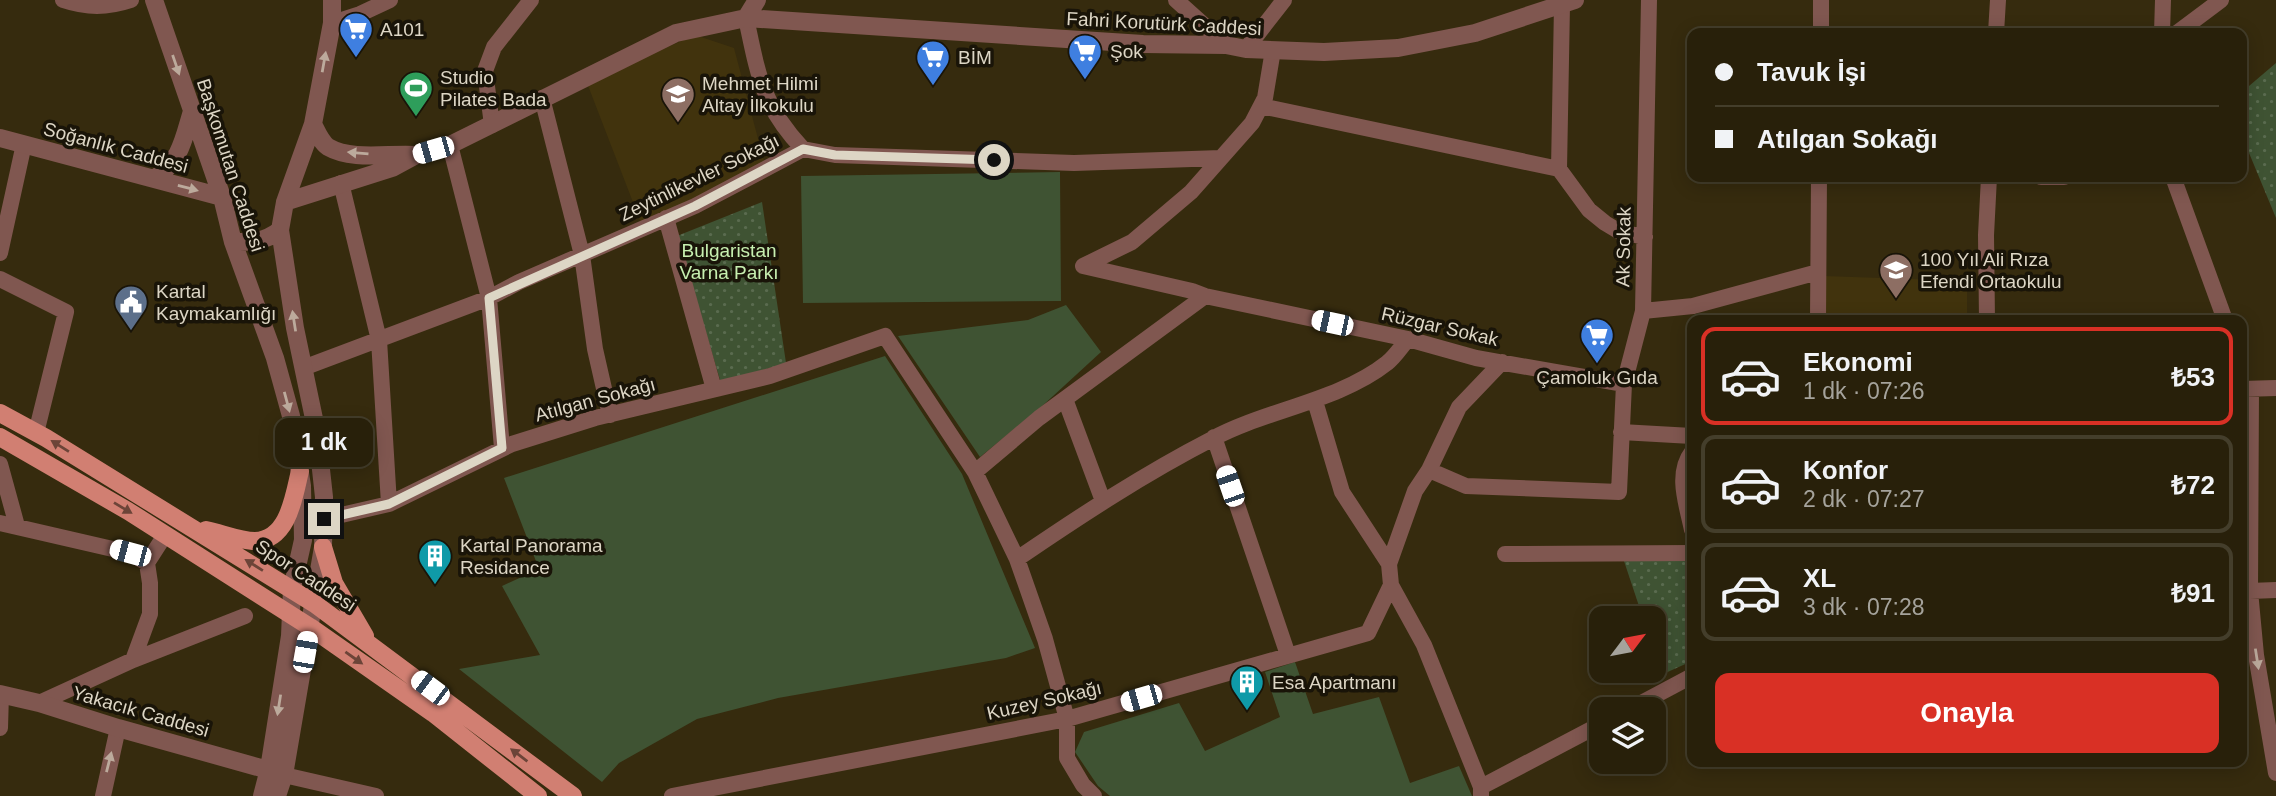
<!DOCTYPE html>
<html lang="tr">
<meta charset="utf-8">
<style>
:root{--surface:#28200a;--page:#342d18;--text:#f1f3f6;--muted:#a5a39c;--line:#443e2b;--accent:#d93025}
body{margin:0;font-family:Arial,sans-serif;background:var(--page);color:var(--text);height:100vh;display:flex;flex-direction:column;font-size:26px;white-space:nowrap}
*{box-sizing:border-box;margin:0}
p{font-size:23px;color:var(--muted)}
.icon{flex:none;width:38px;height:38px;fill:none;stroke:currentColor;stroke-width:2;stroke-linecap:round;stroke-linejoin:round}
.map{position:relative;flex:1;overflow:hidden}
.side{position:absolute;left:1687px;top:315px;width:560px;height:452px;display:flex;flex-direction:column;background:var(--surface);border-radius:14px;box-shadow:0 4px 18px #0003,0 0 0 2px var(--line)}
.side>*{flex:none}
.guide{position:absolute;left:1687px;top:28px;width:560px;height:154px;border-radius:14px;box-shadow:0 4px 18px #0003,0 0 0 2px var(--line);display:grid;align-content:center;height:154px;padding:0 28px;background:var(--surface)}
.needle{width:46px;rotate:58deg}
.controls{position:absolute;left:1589px;top:606px;display:grid;gap:14px}
.controls a{display:grid;place-items:center;width:77px;height:77px;border-radius:14px;background:var(--surface);box-shadow:0 4px 18px #0003,0 0 0 2px var(--line);font-size:35px}
.end{position:absolute;width:32px;height:32px;margin:-16px;border:9px solid #ddd6c5;background:#111;box-shadow:0 0 0 4px #111}
.from{border-radius:50%}
.bubble{position:absolute;height:49px;border-radius:14px;background:var(--surface);box-shadow:0 4px 18px #0003,0 0 0 2px var(--line);font-size:23px;font-weight:700;line-height:49px;text-align:center}
.car{position:absolute;width:21px;height:42px;margin:-21px -10px;border-radius:9px;box-shadow:0 0 5px 2px #0007;background:linear-gradient(#fff 24%,#345 0 40%,#fff 0 76%,#345 0 86%,#fff 0)}
.guide b{display:flex;align-items:center;gap:24px;height:66px;font-size:26px}
.guide b+b{border-top:2px solid var(--line)}
.guide i{width:18px;height:18px;background:var(--text)}
ul{padding:12px 0 0;list-style:none}
li{display:flex;align-items:center;gap:21px;height:98px;margin:0 14px 10px;padding:0 14px;border:4px solid var(--line);border-radius:14px}
li div{flex:1}
li b{display:block;font-size:26px}
li em{font-style:normal;font-weight:700}
li.active{border-color:var(--accent)}
li>.icon{width:63px;height:63px;stroke-width:1.5}
.primary-button{display:flex;gap:14px;margin-top:auto;padding:14px 28px}
.primary-button a{flex:1;height:80px;border-radius:14px;background:var(--accent);color:#fff;font-size:28px;font-weight:700;line-height:80px;text-align:center}
.map>svg:first-child{display:block}
</style>
<div class="map">
<svg width="2276" height="796" viewBox="0 0 2276 796">
<defs>
<pattern id="park-dots" width="8" height="8" patternUnits="userSpaceOnUse" patternTransform="scale(1.75)"><rect width="8" height="8" fill="#3f5333"/><path d="M2 2h.1M6 6h.1" fill="none" stroke="#5a6b4f" stroke-width="1.8" stroke-linecap="round"/></pattern>
</defs>
<rect width="100%" height="100%" fill="#362b0e"/>
<!-- built -->
<path fill="#41330d" d="M695 35 734 48 765 165 641 223 587 83Z
M1824 276 1967 281V320H1826Z"/>
<!-- grass -->
<path fill="#3f5333" d="M1060 172 1061 301 803 303 801 176Z
M1066 305 1101 352 1040 408 980 457 898 336 1028 320Z
M885 356 962 474 1035 648 1006 658 778 698 697 719 619 763 602 782 459 669 540 655 502 586 539 569 504 478Z
M1295 662 1313 714 1379 697 1410 783 1459 766 1472 796H1110L1098 786 1075 752 1084 732 1179 703 1205 751 1280 717 1265 672Z"/>
<!-- park -->
<path fill="url(#park-dots)" d="M2276 63V218L2242 136V92Z
M762 202 786 363 721 383 677 236Z
M1686 554 1692 595V661L1661 675 1654 652V618H1643L1623 558Z"/>
<g fill="none" stroke-linecap="round" stroke-linejoin="round">
<!-- minor -->
<path stroke="#805750" stroke-width="16" d="M63 0C87 8 107 8 131 0
M1176 0 1226 45
M1562 5 1559 169 1589 210 1605 223 1620 232 1645 237
M746 18C758 74 762 106 803 149
M332 23 360 14 390 0
M1821 33V0
M1996 33 1998 0
M2162 33 2163 0
M2177 33 2221 0
M1246 49 1284 0
M542 98 582 255 595 349 610 415
M1261 106 1559 169
M492 125 485 71 494 47 531 0
M450 145 489 298 502 448
M2041 177H2064
M2173 177 2225 320
M341 183 379 340 389 504
M666 218 714 389
M0 253 24 144
M1083 266 1192 291 1205 296 1408 339 1476 358 1624 384
M1083 266 1132 242 1191 192 1252 123 1265 98 1273 50
M0 279 66 312 36 433
M1643 311 1693 306 1818 272
M1818 320 1819 177
M1987 320 1986 235 1989 177
M303 368 489 298 519 282 695 206 803 149 835 155 1074 163 1221 158
M2242 389 2276 388
M2251 389 2250 591 2256 655 2276 773
M1065 399 1103 501
M1315 401 1342 492 1389 564
M1621 432 1692 436
M1214 437 1288 655
M1692 452C1675 474 1687 505 1692 530
M0 464 17 526
M1429 470 1466 486 1619 492 1624 384 1643 311 1649 0
M975 472 1039 418 1205 296
M324 519 389 504 512 444 595 418 770 376 885 336 975 472 1017 559 1045 639 1067 719V758L1083 785 1094 796
M0 523 130 553 147 563
M1505 554 1692 553
M1017 559C1080 516 1144 474 1212 439 1265 410 1339 401 1387 363 1395 357 1401 347 1408 339
M2250 591 2276 590
M133 660 150 614V583L147 563 165 535
M39 703 133 660 245 616
M1630 709 1692 676
M0 728 1 694
M284 775 376 796
M1481 787 1601 724
M103 796 118 728
M672 796 1067 719 1368 633 1391 585
M1481 796V787L1424 645 1391 585 1389 564 1415 491 1429 470 1459 407 1502 362"/>
<!-- tertiary -->
<path stroke="#805750" stroke-width="18" d="M154 0 222 197 233 242 275 358 291 416 302 486 303 540 292 589 290 636 269 769 262 796
M746 18 757 0
M313 124C317 132 321 142 328 147 352 161 389 153 416 155
M0 138 222 197
M154 179C181 160 183 141 192 111
M285 202 392 168 416 155 450 145 676 33 746 18 1143 44 1226 45 1246 49 1324 52 1398 48 1475 33 1575 0
M233 242C251 242 265 242 280 230
M0 694 39 703 118 728 279 773
M277 796 284 775 323 547 324 497 317 433 295 328 280 230 285 202 313 124 332 23V0"/>
<!-- primary -->
<path stroke="#d17f72" stroke-width="18" d="M0 413 46 438 315 604 573 796
M0 437 128 511 310 627 433 713 538 796
M206 530C221 533 240 541 255 541 289 540 294 495 300 471
M323 547 334 583 365 636"/>
</g>
<!-- one-way arrows -->
<defs><path id="oneway-solid" d="M-6-.8H1V-3.2L6.5 0L1 3.2V.8H-6Z" transform="scale(1.75)"/></defs>
<g fill="#bcaa9c">
<use href="#oneway-solid" transform="translate(324 62) rotate(-80)"/>
<use href="#oneway-solid" transform="translate(176 65) rotate(71)"/>
<use href="#oneway-solid" transform="translate(358 153) rotate(-175)"/>
<use href="#oneway-solid" transform="translate(188 188) rotate(15)"/>
<use href="#oneway-solid" transform="translate(294 321) rotate(-99)"/>
<use href="#oneway-solid" transform="translate(287 402) rotate(75)"/>
<use href="#oneway-solid" transform="translate(2257 659) rotate(81)"/>
<use href="#oneway-solid" transform="translate(279 705) rotate(99)"/>
<use href="#oneway-solid" transform="translate(109 762) rotate(-76)"/>
</g>
<g fill="#6c4438">
<use href="#oneway-solid" transform="translate(60 446) rotate(-148)"/>
<use href="#oneway-solid" transform="translate(123 508) rotate(31)"/>
<use href="#oneway-solid" transform="translate(254 565) rotate(-148)"/>
<use href="#oneway-solid" transform="translate(354 658) rotate(35)"/>
<use href="#oneway-solid" transform="translate(519 755) rotate(-143)"/>
</g>
<g fill="none" stroke-linecap="round" stroke-linejoin="round">
<!-- route -->
<path stroke="#ddd6c5" stroke-width="9" d="M324 519 389 504 502 448 489 298 695 206 803 149 835 155 994 160"/>
</g>
<!-- icons -->
<defs>
<g id="supermarket-pin" transform="scale(1.75)"><path d="M0 17L-7.5 6A9.5 9.5 0 1 1 7.5 6Z" fill="#3f7fe0" stroke="#191408"/><path d="M-6-5.5h2.5l.6 2H6L4.5 2H-2.5L-4.4-4H-6ZM-1.5 3.2a1.3 1.3 0 1 0 .1 0ZM3 3.2a1.3 1.3 0 1 0 .1 0Z" fill="#fff"/></g>
<g id="stadium-pin" transform="scale(1.75)"><path d="M0 17L-7.5 6A9.5 9.5 0 1 1 7.5 6Z" fill="#2e9e5b" stroke="#191408"/><path d="M0-5a6.5 5 0 1 0 0 10a6.5 5 0 1 0 0-10ZM-3.5-1.8h7v3.6h-7Z" fill="#fff"/></g>
<g id="school-pin" transform="scale(1.75)"><path d="M0 17L-7.5 6A9.5 9.5 0 1 1 7.5 6Z" fill="#8d6e63" stroke="#191408"/><path d="M0-5L7-2L0 1L-7-2ZM-4 1L0 2.5L4 1V4Q0 6-4 4Z" fill="#fff"/></g>
<g id="civic-pin" transform="scale(1.75)"><path d="M0 17L-7.5 6A9.5 9.5 0 1 1 7.5 6Z" fill="#5c6f8a" stroke="#191408"/><path d="M-.6-6.5H3V-4.5H.6V-3L4-1V1h2V6H-6V1h2V-1L-.6-3ZM-1.2 2.5V6h2.4V2.5Z" fill="#fff"/></g>
<g id="building-pin" transform="scale(1.75)"><path d="M0 17L-7.5 6A9.5 9.5 0 1 1 7.5 6Z" fill="#0f9aa8" stroke="#191408"/><path d="M-4-6H4V6H1V3H-1V6H-4ZM-2.5-4.3h1.7v1.8h-1.7ZM.8-4.3h1.7v1.8H.8ZM-2.5-1h1.7V.8h-1.7ZM.8-1h1.7V.8H.8Z" fill="#fff"/></g>
</defs>
<g fill-rule="evenodd">
<use href="#supermarket-pin" x="356" y="29"/>
<use href="#supermarket-pin" x="1085" y="51"/>
<use href="#supermarket-pin" x="933" y="57"/>
<use href="#stadium-pin" x="416" y="88"/>
<use href="#school-pin" x="678" y="94"/>
<use href="#school-pin" x="1896" y="270"/>
<use href="#civic-pin" x="131" y="302"/>
<use href="#supermarket-pin" x="1597" y="335"/>
<use href="#building-pin" x="435" y="556"/>
<use href="#building-pin" x="1247" y="682"/>
</g>
<g text-anchor="middle" stroke-width="7" stroke-linejoin="round" paint-order="stroke">
<!-- street labels -->
<g font-size="19" fill="#ddd6c5" stroke="#191408">
<text transform="translate(1164 23) rotate(3)" y="7">Fahri Korutürk Caddesi</text>
<text transform="translate(116 147) rotate(15)" y="7">Soğanlık Caddesi</text>
<text transform="translate(231 165) rotate(72)" y="7">Başkomutan Caddesi</text>
<text transform="translate(699 177) rotate(-26)" y="7">Zeytinlikevler Sokağı</text>
<text transform="translate(1623 247) rotate(-89)" y="7">Ak Sokak</text>
<text transform="translate(1440 326) rotate(13)" y="7">Rüzgar Sokak</text>
<text transform="translate(595 399) rotate(-15)" y="7">Atılgan Sokağı</text>
<text transform="translate(306 575) rotate(33)" y="7">Spor Caddesi</text>
<text transform="translate(1044 700) rotate(-13)" y="7">Kuzey Sokağı</text>
<text transform="translate(141 711) rotate(16)" y="7">Yakacık Caddesi</text>
</g>
<!-- poi labels -->
<g font-size="19" fill="#ddd6c5" stroke="#191408" text-anchor="start">
<text x="380" y="36">A101</text>
<text x="1110" y="58">Şok</text>
<text x="958" y="64">BİM</text>
<text x="440" y="84">Studio<tspan x="440" dy="22">Pilates Bada</tspan></text>
<text x="702" y="90">Mehmet Hilmi<tspan x="702" dy="22">Altay İlkokulu</tspan></text>
<text x="1920" y="266">100 Yıl Ali Rıza<tspan x="1920" dy="22">Efendi Ortaokulu</tspan></text>
<text x="156" y="298">Kartal<tspan x="156" dy="22">Kaymakamlığı</tspan></text>
<text x="1597" y="384" text-anchor="middle">Çamoluk Gıda</text>
<text x="460" y="552">Kartal Panorama<tspan x="460" dy="22">Residance</tspan></text>
<text x="1272" y="689">Esa Apartmanı</text>
</g>
<!-- park labels -->
<g font-size="19" fill="#c7efb0" stroke="#191408">
<text x="729" y="257">Bulgaristan<tspan x="729" dy="22">Varna Parkı</tspan></text>
</g>
</g>
</svg>
<div class="controls">
<a><svg class="needle" viewBox="-14 -14 28 28"><path d="M0-13l5 13h-10z" fill="#e53935"/><path d="M0 13l5-13h-10z" fill="#a5a39c"/></svg></a>
<a><svg class="icon" aria-label="layers" viewBox="0 0 24 24"><path d="M12 4l9 5-9 5-9-5zM3 14l9 5 9-5"/></svg></a>
</div>
<i class="end from" style="left:994px;top:160px"></i>
<i class="end" style="left:324px;top:519px"></i>
<div class="bubble" style="left:275px;top:418px;width:98px">1 dk</div>
<i class="car" style="left:433px;top:150px;rotate:254deg"></i>
<i class="car" style="left:1332px;top:323px;rotate:282deg"></i>
<i class="car" style="left:1230px;top:486px;rotate:341deg"></i>
<i class="car" style="left:130px;top:553px;rotate:285deg"></i>
<i class="car" style="left:305px;top:652px;rotate:10deg"></i>
<i class="car" style="left:430px;top:688px;rotate:307deg"></i>
<i class="car" style="left:1141px;top:698px;rotate:254deg"></i>
<div class="guide">
<b><i class="from"></i>Tavuk İşi</b>
<b><i></i>Atılgan Sokağı</b>
</div>
<section class="side">
<ul>
<li class="active"><svg class="icon" aria-label="car" viewBox="0 0 24 24"><path d="M5 17H2v-5l4-1 3-4h7l3 4 3 1v5h-3M9 17h6M6 11h13"/><circle cx="7" cy="17" r="2"/><circle cx="17" cy="17" r="2"/></svg><div><b>Ekonomi</b><p>1 dk · 07:26</p></div><em>₺53</em></li>
<li><svg class="icon" aria-label="car" viewBox="0 0 24 24"><path d="M5 17H2v-5l4-1 3-4h7l3 4 3 1v5h-3M9 17h6M6 11h13"/><circle cx="7" cy="17" r="2"/><circle cx="17" cy="17" r="2"/></svg><div><b>Konfor</b><p>2 dk · 07:27</p></div><em>₺72</em></li>
<li><svg class="icon" aria-label="car" viewBox="0 0 24 24"><path d="M5 17H2v-5l4-1 3-4h7l3 4 3 1v5h-3M9 17h6M6 11h13"/><circle cx="7" cy="17" r="2"/><circle cx="17" cy="17" r="2"/></svg><div><b>XL</b><p>3 dk · 07:28</p></div><em>₺91</em></li>
</ul>
<div class="primary-button"><a>Onayla</a></div>
</section>
</div>
